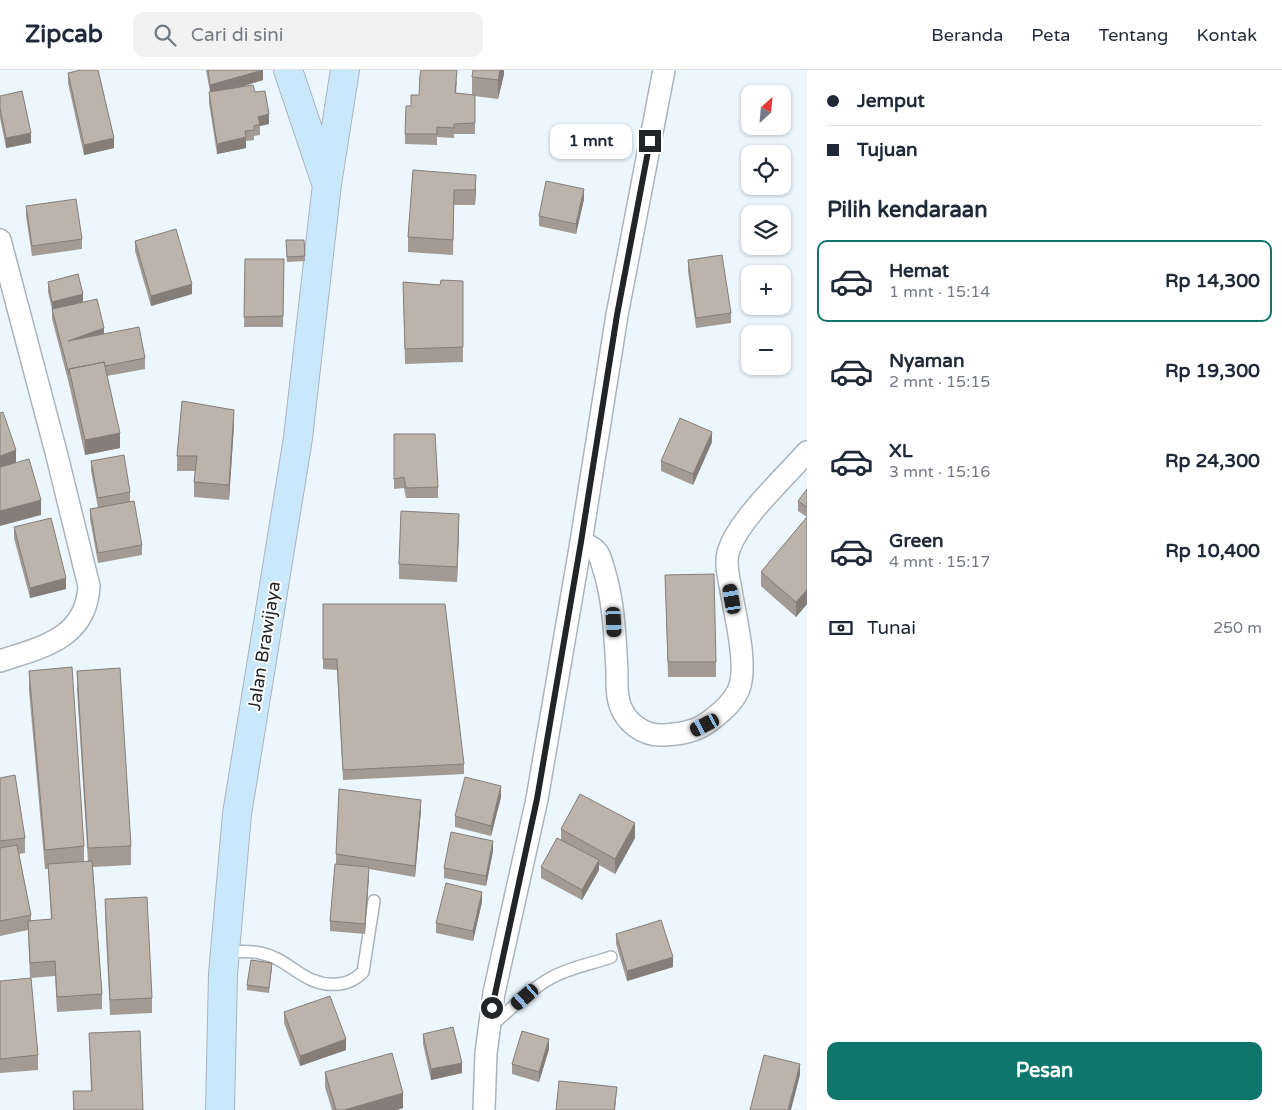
<!DOCTYPE html>
<html lang="id">
<meta charset="utf-8">
<style>
:root{--surface:#fff;--page:#f2f2f3;--text:#1f2937;--muted:#747a83;--line:#e0e1e3;--accent:#0f766e}
body{margin:0;font-family:"Varela Round",sans-serif;background:var(--page);color:var(--text);height:100vh;display:flex;flex-direction:column;font-size:19px;white-space:nowrap}
*{box-sizing:border-box;margin:0}
p{font-size:16px;color:var(--muted)}
.icon{flex:none;width:28px;height:28px;fill:none;stroke:currentColor;stroke-width:2;stroke-linecap:round;stroke-linejoin:round}
.map{position:relative;flex:1;overflow:hidden}
.drawer{display:flex;flex-direction:column;background:var(--surface);width:475px}
.drawer>*{flex:none}
.guide{display:grid;align-content:center;height:110px;padding:0 20px;background:var(--surface)}
.needle{width:32px;rotate:26deg}
.buttons{position:absolute;left:741px;top:15px;display:grid;gap:10px}
.buttons a{display:grid;place-items:center;width:50px;height:50px;border-radius:10px;background:var(--surface);box-shadow:0 1px 4px #0004;font-size:25px}
.end{position:absolute;width:22px;height:22px;margin:-11px;border:6px solid #222528;background:#fff;box-shadow:0 0 0 2px #fff}
.from{border-radius:50%}
.bubble{position:absolute;height:35px;border-radius:10px;background:var(--surface);box-shadow:0 1px 4px #0004;font-size:16px;font-weight:800;line-height:35px;text-align:center}
.car{position:absolute;width:15px;height:30px;margin:-15px -8px;border-radius:6px;box-shadow:0 0 4px 1px #0007;background:linear-gradient(#222 24%,#8ab4d8 0 40%,#222 0 76%,#8ab4d8 0 86%,#222 0)}
.guide b{display:flex;align-items:center;gap:18px;height:48px;font-size:19px}
.guide b+b{border-top:1px solid var(--line)}
.guide i{width:12px;height:12px;background:var(--text)}
ul{padding:0;list-style:none}
li{display:flex;align-items:center;gap:15px;height:82px;margin:0 10px 8px;padding:0 10px;border:2px solid transparent;border-radius:10px}
li div{flex:1}
li b{display:block;font-size:19px}
li em{font-style:normal;font-weight:800}
li.active{border-color:var(--accent)}
li>.icon{width:45px;height:45px;stroke-width:1.5}
h2{padding:0 20px;font-size:22px;line-height:60px}
.pay{display:flex;align-items:center;gap:12px;height:55px;padding:0 20px;font-size:19px}
.pay p{margin-inline-start:auto}
.cta{display:flex;gap:10px;margin-top:auto;padding:10px 20px}
.cta a{flex:1;height:58px;border-radius:10px;background:var(--accent);color:#fff;font-size:20px;font-weight:800;line-height:58px;text-align:center}
header{display:flex;align-items:center;gap:30px;box-sizing:border-box;height:70px;padding:0 25px;background:var(--surface);border-bottom:1px solid var(--line)}
header strong{font-size:24px}
nav{display:flex;gap:28px;margin-inline-start:auto;font-size:18px}
.search{width:350px;height:45px;background:var(--page);display:flex;align-items:center;gap:12px;box-sizing:border-box;padding:0 18px;border-radius:10px;color:var(--muted);font-size:19px}
main{display:flex;flex:1;min-height:0}
.map>svg:first-child{display:block}
</style>
<header>
<strong>Zipcab</strong>
<div class="search"><svg class="icon" aria-label="search" viewBox="0 0 24 24"><circle cx="10" cy="10" r="6"/><path d="M15 15l6 6"/></svg>Cari di sini</div>
<nav><a>Beranda</a><a>Peta</a><a>Tentang</a><a>Kontak</a></nav>
</header>
<main>
<div class="map">
<svg width="807" height="1040" viewBox="0 0 807 1040">
<rect width="100%" height="100%" fill="#ebf6fe"/>
<g fill="none" stroke-linecap="round" stroke-linejoin="round">
<!-- lane casing -->
<g stroke="#abb4bc" stroke-width="14">
<path id="lane" d="M225 882C236 882 249 880 260 883 290 888 304 918 339 914 349 913 356 909 363 902L374 831
M491 956C510 940 528 921 549 909 567 898 591 894 611 887"/>
</g>
<!-- street casing -->
<g stroke="#abb4bc" stroke-width="24">
<path id="street" d="M0 170 56 382 89 516C86 569 42 577 0 591
M581 472C587 475 593 477 597 482 601 487 602 494 604 500 614 532 615 567 617 601 617 612 616 624 620 635 626 653 644 666 663 665 680 664 696 662 710 651 720 643 732 634 738 621 749 598 735 546 731 520 729 508 725 495 728 483 736 452 785 407 807 382
M484 1040 486 983 494 923 537 729 581 472 617 245 664 0"/>
</g>
<!-- secondary casing -->
<g stroke="#abb4bc" stroke-width="30">
<path id="secondary" d="M288 0 325 110
M220 1040 223 904 237 744 298 368 327 114 345 0"/>
</g>
<!-- lane -->
<use href="#lane" stroke="#fff" stroke-width="11"/>
<!-- street -->
<use href="#street" stroke="#fff" stroke-width="21"/>
<!-- secondary -->
<use href="#secondary" stroke="#cae8fc" stroke-width="28"/>
</g>
<!-- wall -->
<path fill="#a29a93" d="M206 0H263V10L242 17 255 22 269 54 260 56V65L254 66V70L246 71V78L217 84 209 33V22H210Z
M504 0V4L498 29 475 26V64H454V68L437 67V75L405 74V64L411 36 419 25 457 11 456 23 472 25V7Z
M68 3 114 78 84 85 68 13Z
M0 26 31 73 6 78 0 48Z
M413 100 476 120 475 135H454L453 185 408 182V167Z
M584 129 576 164 539 156V146Z
M26 136 82 169V179L32 186 26 146Z
M286 170H304L305 191 287 192Z
M135 171 192 224 151 236 135 181Z
M245 189H284L283 257H244Z
M688 190 731 243V253L696 258 688 201Z
M463 211V292L405 294 403 212 440 215Z
M48 212 83 232 104 264 145 288V299L107 306 120 378 85 385 69 314 52 249V239L48 222Z
M234 355 229 430 194 427V412L195 401H177V386Z
M394 364 438 417V428H406L404 418 394 419Z
M712 372 693 415 661 401V391Z
M91 391 130 422V432L142 475V485L98 493 90 449V439L98 438 91 401Z
M807 419V534L796 547 761 516V502L807 447 798 441V431Z
M14 457 66 519 30 528 14 468Z
M459 459 457 512 399 509V494Z
M665 505 716 592V607H668Z
M323 534 464 694V704L343 710 337 600 323 599Z
M29 601 84 776V792H88L77 620V601L131 776V795L93 797 102 924V939L57 942 55 906 30 908 28 860 0 866V708L25 768V783L19 784 31 845V851L51 849 48 799H45L29 621Z
M501 727 491 766 455 757V746Z
M421 740 415 807 369 799 365 864 330 861V851L336 794V784Z
M561 759 635 768 615 804 599 795V800L582 830 541 808V797L561 770Z
M493 781 486 816 444 808V798Z
M105 829 152 928V943L110 945 105 844Z
M482 832 473 871 436 863V853Z
M616 864 673 897 627 911 616 874Z
M272 898 269 923 247 920V915Z
M0 911 38 985V1000L0 1003Z
M284 942 346 980 300 996 284 953Z
M89 963 143 1040H73V1021H91Z
M423 964 462 1003 431 1010 423 974Z
M549 979 539 1012 512 1004V994Z
M325 1002 403 1038 397 1040H332L325 1017Z"/>
<!-- shaded-wall -->
<path fill="#847d78" d="M263 0V10L210 26V15Z
M500 0H504V4L498 29V10Z
M269 44V54L260 56 258 47Z
M31 63V73L6 78V68Z
M246 67V78L217 84V74Z
M114 68V78L84 85V75Z
M476 105V120L475 135V120Z
M584 119V129L576 164V154Z
M192 214V224L151 236V226Z
M83 224V235L52 242V232Z
M104 258V269L68 271Z
M234 340V355L229 430V415Z
M712 362V372L693 415V404Z
M120 363V378L85 385V370Z
M16 380V395L0 401V386Z
M41 430V445L0 456V441Z
M459 444V459L457 512V497Z
M66 508V519L30 528V518Z
M807 520V534L796 547V532Z
M501 716V727L491 766V756Z
M421 730V740L415 807V796Z
M635 753V768L615 804V789Z
M493 771V781L486 816V806Z
M599 790V800L582 830V820Z
M369 797V807L365 864V854Z
M482 822V832L473 871V861Z
M673 887V897L627 911V901Z
M346 969V980L300 996V986Z
M549 969V979L539 1012V1002Z
M462 993V1003L431 1010V999Z
M800 994V1005L791 1040H788Z
M617 1017 615 1040H614Z
M403 1023V1038L397 1040H344Z"/>
<!-- building -->
<path fill="#bcb3ab" stroke="#847d78" d="M81 0H98L114 68 84 75 68 3Z
M208 0H263L210 15Z
M421 0H457L455 23 475 25V53L454 54V58L437 57V64H405L406 36H411V25H419L420 5Z
M473 0H500L498 10 472 7Z
M253 15 255 22 265 21 269 44 258 47 260 54 254 56V60L245 61 246 67 217 74 209 22Z
M22 21 31 63 6 68 0 38V26Z
M413 100 476 105 475 120H454L453 170 408 167Z
M546 111 584 119 576 154 539 146Z
M76 129 82 169 32 176 26 136Z
M176 159 192 214 151 226 135 171Z
M286 170H304L305 186 287 187Z
M722 185 731 243 696 248 688 190Z
M245 189H284L283 246 244 247Z
M78 204 83 224 52 232 48 212Z
M441 210 463 211V277L405 279 403 212 440 215Z
M97 229 104 258 68 271 139 257 145 288 105 296 104 292 69 299V304L52 239Z
M104 292 120 363 85 370 69 299Z
M182 331 234 340 229 415 194 412 197 386H177Z
M3 342 16 380 0 386V343Z
M680 348 712 362 693 404 661 391Z
M394 364H435L438 417 406 418 404 407 394 409Z
M124 385 130 422 98 428 91 391Z
M29 389 41 430 0 441V397Z
M807 419V437L798 431Z
M134 431 142 475 98 483 90 439Z
M401 441 459 444 457 497 399 494Z
M807 447V520L796 532 761 502Z
M51 448 66 508 30 518 14 457Z
M714 504 716 592H668L665 505Z
M323 534H445L464 694 343 700 337 589H323Z
M72 597 84 776 45 780 29 601Z
M120 598 131 776 88 778 77 601Z
M15 705 25 768 0 771V708Z
M465 707 501 716 491 756 455 746Z
M339 719 421 730 415 796 336 784Z
M580 724 635 753 615 789 561 759Z
M451 762 493 771 486 806 444 798Z
M557 768 599 790 582 820 541 797Z
M17 775 31 845 0 851V778Z
M92 791 102 924 57 927 55 891 30 893 28 851 52 849 48 794Z
M335 794 369 797 365 854 330 851Z
M446 813 482 822 473 861 436 853Z
M147 827 152 928 110 930 105 829Z
M661 850 673 887 627 901 616 864Z
M251 890 272 893 269 918 247 915Z
M31 908 38 985 0 989V911Z
M330 926 346 969 300 986 284 942Z
M453 957 462 993 431 999 423 964Z
M140 961 143 1040H74L73 1021H92L89 963Z
M522 961 549 969 539 1002 512 994Z
M392 983 403 1023 344 1040H336L325 1002Z
M764 985 800 994 788 1040H750Z
M559 1011 617 1017 614 1040H556Z"/>
<g fill="none" stroke-linecap="round" stroke-linejoin="round">
<!-- route -->
<path stroke="#222528" stroke-width="6" d="M492 938 537 729 581 472 617 245 650 71"/>
</g>
<g text-anchor="middle" stroke-width="4" stroke-linejoin="round" paint-order="stroke">
<!-- street labels -->
<g font-size="18" fill="#222528" stroke="#fff">
<text transform="translate(264 576) rotate(-81)" y="6">Jalan Brawijaya</text>
</g>
</g>
</svg>
<div class="buttons">
<a><svg class="needle" viewBox="-14 -14 28 28"><path d="M0-13l5 13h-10z" fill="#e53935"/><path d="M0 13l5-13h-10z" fill="#747a83"/></svg></a>
<a><svg class="icon" aria-label="locate" viewBox="0 0 24 24"><circle cx="12" cy="12" r="6"/><path d="M12 2v4M12 18v4M2 12h4M18 12h4"/></svg></a>
<a><svg class="icon" aria-label="layers" viewBox="0 0 24 24"><path d="M12 4l9 5-9 5-9-5zM3 14l9 5 9-5"/></svg></a>
<a>+</a>
<a>−</a>
</div>
<i class="end from" style="left:492px;top:938px"></i>
<i class="end" style="left:650px;top:71px"></i>
<div class="bubble" style="left:550px;top:54px;width:82px">1 mnt</div>
<i class="car" style="left:732px;top:529px;rotate:350deg"></i>
<i class="car" style="left:614px;top:552px;rotate:177deg"></i>
<i class="car" style="left:705px;top:655px;rotate:243deg"></i>
<i class="car" style="left:525px;top:927px;rotate:229deg"></i>
</div>
<section class="drawer">
<div class="guide">
<b><i class="from"></i>Jemput</b>
<b><i></i>Tujuan</b>
</div>
<h2>Pilih kendaraan</h2>
<ul>
<li class="active"><svg class="icon" aria-label="car" viewBox="0 0 24 24"><path d="M5 17H2v-5l4-1 3-4h7l3 4 3 1v5h-3M9 17h6M6 11h13"/><circle cx="7" cy="17" r="2"/><circle cx="17" cy="17" r="2"/></svg><div><b>Hemat</b><p>1 mnt · 15:14</p></div><em>Rp 14,300</em></li>
<li><svg class="icon" aria-label="car" viewBox="0 0 24 24"><path d="M5 17H2v-5l4-1 3-4h7l3 4 3 1v5h-3M9 17h6M6 11h13"/><circle cx="7" cy="17" r="2"/><circle cx="17" cy="17" r="2"/></svg><div><b>Nyaman</b><p>2 mnt · 15:15</p></div><em>Rp 19,300</em></li>
<li><svg class="icon" aria-label="car" viewBox="0 0 24 24"><path d="M5 17H2v-5l4-1 3-4h7l3 4 3 1v5h-3M9 17h6M6 11h13"/><circle cx="7" cy="17" r="2"/><circle cx="17" cy="17" r="2"/></svg><div><b>XL</b><p>3 mnt · 15:16</p></div><em>Rp 24,300</em></li>
<li><svg class="icon" aria-label="car" viewBox="0 0 24 24"><path d="M5 17H2v-5l4-1 3-4h7l3 4 3 1v5h-3M9 17h6M6 11h13"/><circle cx="7" cy="17" r="2"/><circle cx="17" cy="17" r="2"/></svg><div><b>Green</b><p>4 mnt · 15:17</p></div><em>Rp 10,400</em></li>
</ul>
<div class="pay"><svg class="icon" aria-label="cash" viewBox="0 0 24 24"><path d="M3 7h18v10H3z"/><circle cx="12" cy="12" r="2"/></svg>Tunai<p>250 m</p></div>
<div class="cta"><a>Pesan</a></div>
</section>
</main>
